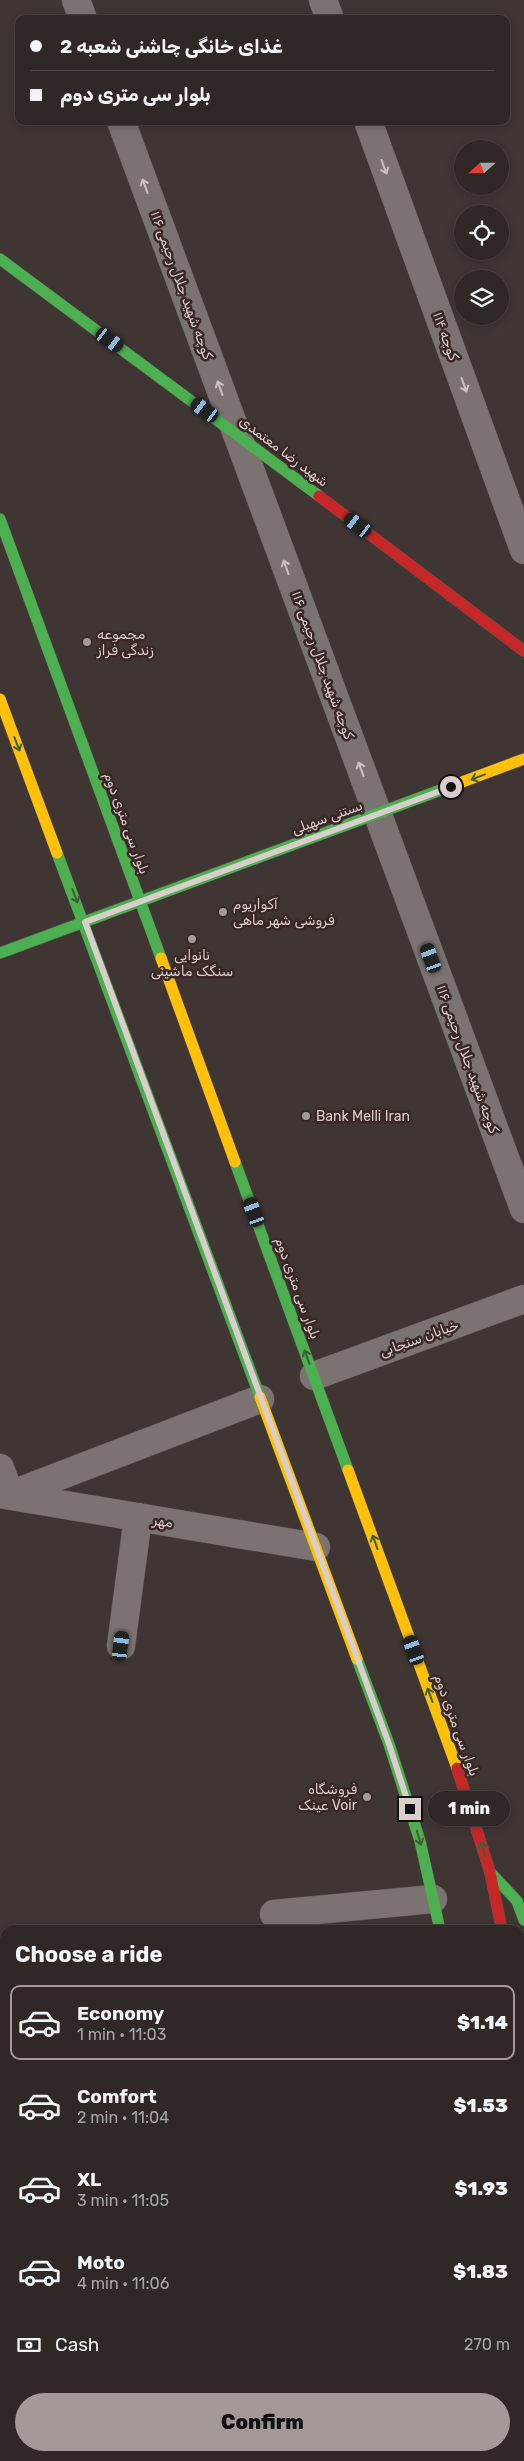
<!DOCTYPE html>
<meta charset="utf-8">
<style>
:root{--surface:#2f2827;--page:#37302f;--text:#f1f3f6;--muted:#a7a6a7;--line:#4a4444;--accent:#a39997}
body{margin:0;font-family:Rubik,"Noto Naskh Arabic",sans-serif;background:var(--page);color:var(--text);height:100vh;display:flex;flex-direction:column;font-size:19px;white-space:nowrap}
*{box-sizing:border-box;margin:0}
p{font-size:16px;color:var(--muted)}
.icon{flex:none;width:28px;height:28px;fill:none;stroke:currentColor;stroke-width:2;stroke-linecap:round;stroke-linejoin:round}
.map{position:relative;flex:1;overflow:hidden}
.sheet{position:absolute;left:0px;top:1925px;width:525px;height:536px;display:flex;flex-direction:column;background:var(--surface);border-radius:15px 15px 0 0;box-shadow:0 2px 8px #0003,0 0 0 1px var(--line)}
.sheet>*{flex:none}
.top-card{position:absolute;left:15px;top:15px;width:495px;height:110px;border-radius:10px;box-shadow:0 2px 8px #0003,0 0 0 1px var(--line);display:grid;align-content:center;height:110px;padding:0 15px;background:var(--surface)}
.needle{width:32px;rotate:249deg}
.controls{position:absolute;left:454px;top:140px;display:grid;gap:10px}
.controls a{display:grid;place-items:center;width:55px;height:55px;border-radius:50%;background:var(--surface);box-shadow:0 2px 8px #0003,0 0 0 1px var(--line);font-size:25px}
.end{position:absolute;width:22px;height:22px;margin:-11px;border:6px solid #d9cecc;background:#111;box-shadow:0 0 0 2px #111}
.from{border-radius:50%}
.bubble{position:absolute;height:35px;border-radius:18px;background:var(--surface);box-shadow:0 2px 8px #0003,0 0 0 1px var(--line);font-size:16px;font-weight:800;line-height:35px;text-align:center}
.car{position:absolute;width:15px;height:30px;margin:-15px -8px;border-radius:6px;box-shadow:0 0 4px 1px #0007;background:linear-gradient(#222 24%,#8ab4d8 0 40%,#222 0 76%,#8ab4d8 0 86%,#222 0)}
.top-card b{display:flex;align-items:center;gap:18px;height:48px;font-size:19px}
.top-card b+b{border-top:1px solid var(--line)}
.top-card i{width:12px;height:12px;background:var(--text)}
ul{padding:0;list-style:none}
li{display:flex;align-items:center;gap:15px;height:75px;margin:0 10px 8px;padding:0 5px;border:2px solid transparent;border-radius:10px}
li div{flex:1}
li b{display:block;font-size:19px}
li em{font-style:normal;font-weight:800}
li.selected{border-color:var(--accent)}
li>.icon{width:45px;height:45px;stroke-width:1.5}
h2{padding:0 15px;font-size:22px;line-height:60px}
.pay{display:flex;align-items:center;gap:12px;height:55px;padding:0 15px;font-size:19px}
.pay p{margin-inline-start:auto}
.cta{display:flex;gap:10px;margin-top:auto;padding:10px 15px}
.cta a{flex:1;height:58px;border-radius:30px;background:var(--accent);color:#111;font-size:20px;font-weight:800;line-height:58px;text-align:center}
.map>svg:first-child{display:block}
</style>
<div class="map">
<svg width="524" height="2461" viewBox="0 0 524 2461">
<defs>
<pattern id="forest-crowns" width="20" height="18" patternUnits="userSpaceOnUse" patternTransform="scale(1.25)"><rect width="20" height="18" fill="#8e4237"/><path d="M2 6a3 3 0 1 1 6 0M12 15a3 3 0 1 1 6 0" fill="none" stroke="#9d5c53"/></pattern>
</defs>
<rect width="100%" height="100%" fill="#3f3634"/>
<!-- forest -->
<path fill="url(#forest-crowns)" d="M524 2125V2461H445L444 2456H520V2140Z"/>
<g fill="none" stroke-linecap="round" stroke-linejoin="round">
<!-- street casing -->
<g stroke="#5c5452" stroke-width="29">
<path id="street" d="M76 0 83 19
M323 0 330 19
M121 121 524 1209
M368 121 524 550
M314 1376 524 1299
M0 1468 10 1495 260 1399
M0 1494 316 1547
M121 1646 138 1517
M274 1914 433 1899
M52 2456V2461"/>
</g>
<!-- fast casing -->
<g stroke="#5c5452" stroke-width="12">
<path id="fast" d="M0 259 319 496
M0 519 161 958
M57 853 260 1397
M0 953 446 788
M235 1162 348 1470
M357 1659 389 1744 420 1841 440 1930
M490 1872 517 1901 524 1920
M334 2461 337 2456
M404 2461 406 2456"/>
</g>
<!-- slow casing -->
<g stroke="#5c5452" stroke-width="12">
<path id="slow" d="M0 699 57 853
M446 788 524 759
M161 958 235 1162
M260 1397 357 1659
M348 1470 457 1768"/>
</g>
<!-- jam casing -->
<g stroke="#5c5452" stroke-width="12">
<path id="jam" d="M319 496 524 651
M457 1768 490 1872 502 1930"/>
</g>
<!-- street -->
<use href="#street" stroke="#7a7371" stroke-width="28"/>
<!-- fast -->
<use href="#fast" stroke="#4caf50" stroke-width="11"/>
<!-- slow -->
<use href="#slow" stroke="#ffc107" stroke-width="11"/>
<!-- jam -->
<use href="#jam" stroke="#c62828" stroke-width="11"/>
</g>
<!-- one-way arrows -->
<defs><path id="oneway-shaft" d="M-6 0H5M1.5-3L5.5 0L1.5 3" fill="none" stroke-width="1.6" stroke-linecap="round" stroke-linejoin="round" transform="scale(1.25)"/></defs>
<g stroke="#cbc0be">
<use href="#oneway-shaft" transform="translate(384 167) rotate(70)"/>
<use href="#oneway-shaft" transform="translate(145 186) rotate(-110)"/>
<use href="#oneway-shaft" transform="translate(464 385) rotate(70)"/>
<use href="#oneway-shaft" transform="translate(220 388) rotate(-110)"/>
<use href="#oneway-shaft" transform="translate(286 567) rotate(-110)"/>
<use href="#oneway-shaft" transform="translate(361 769) rotate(-110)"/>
</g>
<g stroke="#415e37">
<use href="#oneway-shaft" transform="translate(17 744) rotate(69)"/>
<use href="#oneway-shaft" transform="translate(478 777) rotate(159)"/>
<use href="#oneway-shaft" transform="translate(75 896) rotate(69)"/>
<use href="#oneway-shaft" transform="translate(307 1357) rotate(-110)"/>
<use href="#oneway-shaft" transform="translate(375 1542) rotate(-110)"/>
<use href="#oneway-shaft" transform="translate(430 1695) rotate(-110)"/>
<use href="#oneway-shaft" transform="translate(419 1838) rotate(74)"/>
<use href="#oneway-shaft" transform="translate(483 1849) rotate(-106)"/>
</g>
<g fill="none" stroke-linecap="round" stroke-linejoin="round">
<!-- route -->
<path stroke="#d9cecc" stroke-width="6" d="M410 1809 389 1744 85 922 451 787"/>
</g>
<!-- markers -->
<g fill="#a39997" stroke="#392826" stroke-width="2">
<circle cx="87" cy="642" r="5"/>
<circle cx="223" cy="912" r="5"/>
<circle cx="192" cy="939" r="5"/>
<circle cx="306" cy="1116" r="5"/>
<circle cx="367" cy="1797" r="5"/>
</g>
<g text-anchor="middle" stroke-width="5" stroke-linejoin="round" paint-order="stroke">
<!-- street labels -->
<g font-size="14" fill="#d9cecc" stroke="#392826">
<text transform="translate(182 285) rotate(70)" y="5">کوچه شهید جلال رحیمی ۱۱۶</text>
<text transform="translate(446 336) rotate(70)" y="5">کوچه ۱۱۴</text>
<text transform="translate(284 451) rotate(37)" y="5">شهید رضا معتمدی</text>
<text transform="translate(323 665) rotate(70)" y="5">کوچه شهید جلال رحیمی ۱۱۶</text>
<text transform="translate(327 817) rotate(-20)" y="5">بستنی سهیلی</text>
<text transform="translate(127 823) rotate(70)" y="5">بلوار سی متری دوم</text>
<text transform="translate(468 1059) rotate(70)" y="5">کوچه شهید جلال رحیمی ۱۱۶</text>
<text transform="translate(298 1288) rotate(70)" y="5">بلوار سی متری دوم</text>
<text transform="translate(419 1338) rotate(-20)" y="5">خیابان سنجابی</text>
<text transform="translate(163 1521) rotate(10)" y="5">مهر</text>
<text transform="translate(457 1725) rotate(70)" y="5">بلوار سی متری دوم</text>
</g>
<!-- poi labels -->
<g font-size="14" fill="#d9cecc" stroke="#392826" text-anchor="start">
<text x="97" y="639">مجموعه<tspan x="97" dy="16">زندگی فراز</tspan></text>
<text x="233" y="909">آکواریوم<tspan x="233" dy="16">فروشی شهر ماهی</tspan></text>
<text x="192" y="960" text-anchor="middle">نانوایی<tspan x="192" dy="16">سنگک ماشینی</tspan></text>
<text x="316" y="1121">Bank Melli Iran</text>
<text x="357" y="1794" text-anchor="end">فروشگاه<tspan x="357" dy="16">عینک Voir</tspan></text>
</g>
</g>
</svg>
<div class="controls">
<a><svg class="needle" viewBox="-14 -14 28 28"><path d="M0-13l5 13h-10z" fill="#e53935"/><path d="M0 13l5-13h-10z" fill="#a7a6a7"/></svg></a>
<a><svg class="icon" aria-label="locate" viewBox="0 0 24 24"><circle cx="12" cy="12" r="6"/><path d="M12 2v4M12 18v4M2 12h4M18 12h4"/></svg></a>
<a><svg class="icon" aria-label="layers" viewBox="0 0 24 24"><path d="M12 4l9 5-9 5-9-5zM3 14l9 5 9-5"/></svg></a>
</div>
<i class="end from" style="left:451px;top:787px"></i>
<i class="end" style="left:410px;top:1809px"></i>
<div class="bubble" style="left:428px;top:1791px;width:82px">1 min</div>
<i class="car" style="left:110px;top:340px;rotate:126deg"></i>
<i class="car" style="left:205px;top:410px;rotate:306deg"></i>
<i class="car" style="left:358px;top:525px;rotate:307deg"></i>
<i class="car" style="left:431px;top:958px;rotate:340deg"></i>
<i class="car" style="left:254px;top:1212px;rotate:340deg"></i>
<i class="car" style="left:121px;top:1646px;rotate:7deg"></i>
<i class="car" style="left:414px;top:1650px;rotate:340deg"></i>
<div class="top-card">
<b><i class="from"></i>غذای خانگی چاشنی شعبه 2</b>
<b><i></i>بلوار سی متری دوم</b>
</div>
<section class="sheet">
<h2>Choose a ride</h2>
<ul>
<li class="selected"><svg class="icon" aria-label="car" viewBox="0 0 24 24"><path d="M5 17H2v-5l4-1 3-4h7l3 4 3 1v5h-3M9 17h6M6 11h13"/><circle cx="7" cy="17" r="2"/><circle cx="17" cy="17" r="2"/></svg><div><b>Economy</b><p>1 min · 11:03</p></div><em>$1.14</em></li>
<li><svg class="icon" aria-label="car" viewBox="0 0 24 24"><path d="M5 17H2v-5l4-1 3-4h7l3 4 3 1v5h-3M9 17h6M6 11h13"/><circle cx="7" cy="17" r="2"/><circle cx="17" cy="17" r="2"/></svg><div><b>Comfort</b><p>2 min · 11:04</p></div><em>$1.53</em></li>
<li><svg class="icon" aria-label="car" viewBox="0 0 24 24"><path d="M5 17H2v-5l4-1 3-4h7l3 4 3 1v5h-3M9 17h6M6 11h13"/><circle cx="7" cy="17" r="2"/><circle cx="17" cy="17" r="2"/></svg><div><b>XL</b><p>3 min · 11:05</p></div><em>$1.93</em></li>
<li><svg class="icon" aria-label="car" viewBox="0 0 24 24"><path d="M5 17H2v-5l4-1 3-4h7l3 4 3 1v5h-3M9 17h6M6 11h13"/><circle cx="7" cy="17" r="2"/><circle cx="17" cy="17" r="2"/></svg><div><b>Moto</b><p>4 min · 11:06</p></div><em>$1.83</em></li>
</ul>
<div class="pay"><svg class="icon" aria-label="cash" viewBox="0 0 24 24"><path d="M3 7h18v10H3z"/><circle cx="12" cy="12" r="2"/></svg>Cash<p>270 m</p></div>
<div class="cta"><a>Confirm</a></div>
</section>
</div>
